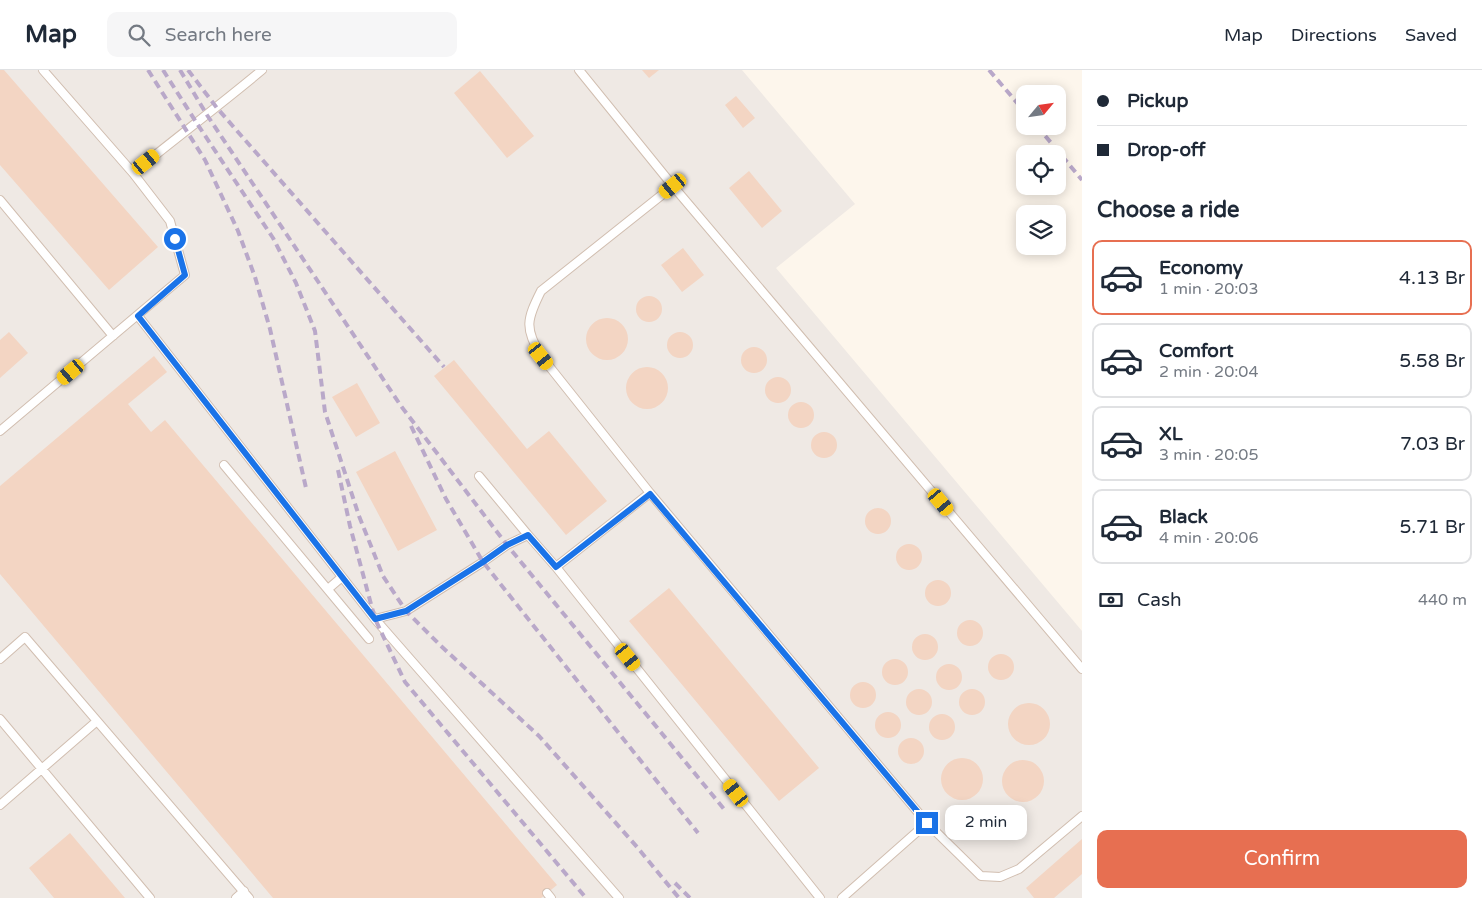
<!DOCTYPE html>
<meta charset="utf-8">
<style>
:root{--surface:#fff;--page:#f6f6f7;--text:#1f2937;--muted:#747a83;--line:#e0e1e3;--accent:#e76f51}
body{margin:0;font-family:"Varela Round",sans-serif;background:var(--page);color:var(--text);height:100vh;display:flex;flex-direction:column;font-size:19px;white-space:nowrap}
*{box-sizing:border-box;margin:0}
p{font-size:16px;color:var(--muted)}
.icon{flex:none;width:28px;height:28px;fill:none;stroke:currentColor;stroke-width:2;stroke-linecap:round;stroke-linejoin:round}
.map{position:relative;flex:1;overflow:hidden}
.details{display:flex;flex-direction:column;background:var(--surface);width:400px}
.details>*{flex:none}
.top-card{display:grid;align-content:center;height:110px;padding:0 15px;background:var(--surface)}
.needle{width:32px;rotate:61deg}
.tools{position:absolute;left:1016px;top:15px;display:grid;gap:10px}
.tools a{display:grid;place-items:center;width:50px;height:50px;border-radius:10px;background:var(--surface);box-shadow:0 2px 12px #0003;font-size:25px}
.end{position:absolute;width:22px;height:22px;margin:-11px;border:6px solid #1a73e8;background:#fff;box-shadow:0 0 0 2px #fff}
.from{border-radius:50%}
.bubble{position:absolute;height:35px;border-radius:10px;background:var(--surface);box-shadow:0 2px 12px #0003;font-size:16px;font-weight:600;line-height:35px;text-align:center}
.car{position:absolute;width:15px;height:30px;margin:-15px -8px;border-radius:6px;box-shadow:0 0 4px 1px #0007;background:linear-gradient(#f5c518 24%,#345 0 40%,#f5c518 0 76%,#345 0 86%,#f5c518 0)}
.top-card b{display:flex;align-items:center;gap:18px;height:48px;font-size:19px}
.top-card b+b{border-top:1px solid var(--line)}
.top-card i{width:12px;height:12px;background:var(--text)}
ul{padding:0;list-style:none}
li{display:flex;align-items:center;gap:15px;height:75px;margin:0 10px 8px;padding:0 5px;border:2px solid var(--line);border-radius:10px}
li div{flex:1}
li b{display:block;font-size:19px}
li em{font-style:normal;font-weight:600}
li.current{border-color:var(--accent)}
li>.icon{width:45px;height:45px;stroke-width:1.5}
h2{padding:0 15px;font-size:22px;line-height:60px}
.pay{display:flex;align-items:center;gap:12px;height:55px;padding:0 15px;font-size:19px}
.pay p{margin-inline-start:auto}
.action{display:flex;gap:10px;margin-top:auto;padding:10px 15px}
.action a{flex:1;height:58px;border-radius:10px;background:var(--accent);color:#fff;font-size:20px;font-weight:600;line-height:58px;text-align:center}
header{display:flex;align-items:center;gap:30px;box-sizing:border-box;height:70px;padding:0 25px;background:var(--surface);border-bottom:1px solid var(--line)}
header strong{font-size:24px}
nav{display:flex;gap:28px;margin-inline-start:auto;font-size:18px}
.search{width:350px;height:45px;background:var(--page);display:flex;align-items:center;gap:12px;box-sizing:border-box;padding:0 18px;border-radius:10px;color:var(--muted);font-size:19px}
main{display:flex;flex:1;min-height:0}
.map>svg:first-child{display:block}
</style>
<header>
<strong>Map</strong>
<div class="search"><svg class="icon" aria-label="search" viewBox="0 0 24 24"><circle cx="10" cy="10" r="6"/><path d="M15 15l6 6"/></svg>Search here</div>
<nav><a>Map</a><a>Directions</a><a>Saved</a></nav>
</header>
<main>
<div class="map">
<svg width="1082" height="828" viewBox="0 0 1082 828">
<rect width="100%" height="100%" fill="#fdf6ec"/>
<!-- industrial -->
<path fill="#efe9e4" d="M0 0H742L855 134 776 198 1082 561V828H0Z"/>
<!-- building -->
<path fill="#f3d5c3" d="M0 0H4L158 177 109 220 0 95Z
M642 0H659L649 8Z
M480 1 534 66 507 88 454 23Z
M736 26 755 48 743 58 725 35Z
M749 101 782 141 762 158 729 118Z
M683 178 704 205 682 222 661 195Z
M636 239a13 13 0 1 1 26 0a13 13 0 1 1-26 0Z
M586 269a21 21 0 1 1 42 0a21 21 0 1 1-42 0Z
M9 262 28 283 0 308V270Z
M667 275a13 13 0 1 1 26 0a13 13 0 1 1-26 0Z
M741 290a13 13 0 1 1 26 0a13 13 0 1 1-26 0Z
M154 286 167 302 128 334 151 362 165 350 557 815 541 828H273L0 504V416Z
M454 290 527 379 549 361 607 431 566 465 434 306Z
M626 318a21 21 0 1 1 42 0a21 21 0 1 1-42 0Z
M765 320a13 13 0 1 1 26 0a13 13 0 1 1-26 0Z
M357 313 380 353 356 367 332 327Z
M788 345a13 13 0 1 1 26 0a13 13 0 1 1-26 0Z
M811 375a13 13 0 1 1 26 0a13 13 0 1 1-26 0Z
M395 381 437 460 398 481 356 402Z
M865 451a13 13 0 1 1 26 0a13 13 0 1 1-26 0Z
M896 487a13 13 0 1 1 26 0a13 13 0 1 1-26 0Z
M925 523a13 13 0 1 1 26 0a13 13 0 1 1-26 0Z
M669 518 819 698 779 731 629 551Z
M957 563a13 13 0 1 1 26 0a13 13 0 1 1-26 0Z
M912 577a13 13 0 1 1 26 0a13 13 0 1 1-26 0Z
M988 597a13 13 0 1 1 26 0a13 13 0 1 1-26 0Z
M882 602a13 13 0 1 1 26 0a13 13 0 1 1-26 0Z
M936 607a13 13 0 1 1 26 0a13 13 0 1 1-26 0Z
M850 625a13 13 0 1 1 26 0a13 13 0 1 1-26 0Z
M906 632a13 13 0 1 1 26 0a13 13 0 1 1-26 0Z
M959 632a13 13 0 1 1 26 0a13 13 0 1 1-26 0Z
M1008 654a21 21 0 1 1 42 0a21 21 0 1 1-42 0Z
M875 655a13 13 0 1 1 26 0a13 13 0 1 1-26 0Z
M929 657a13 13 0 1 1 26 0a13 13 0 1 1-26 0Z
M898 681a13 13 0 1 1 26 0a13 13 0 1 1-26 0Z
M941 709a21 21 0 1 1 42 0a21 21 0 1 1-42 0Z
M1002 711a21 21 0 1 1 42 0a21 21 0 1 1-42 0Z
M70 763 125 828H54L29 798Z
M1082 769V804L1054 828H1034L1026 818Z"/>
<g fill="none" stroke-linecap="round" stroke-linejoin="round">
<!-- service casing -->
<g stroke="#d1beb0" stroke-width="10">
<path id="service" d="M579 0 673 116 1082 599
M133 103C176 68 220 35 262 0
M673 116 541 221C527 249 524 258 541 286L650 423 927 753 981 806 1000 807 1019 799 1082 746
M0 130 113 266
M138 246 375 549 619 828
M0 361 185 205 170 151 133 103 43 0
M224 395 369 569
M479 406 528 465 556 497 820 828
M556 497 650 423
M328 519 342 507
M375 549 406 541 483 492 507 475 528 465
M0 589 25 567 249 828
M0 649 150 828
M0 735 97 651
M547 823 551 828
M236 828 244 821
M842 828 927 753"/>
</g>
<!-- service -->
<use href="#service" stroke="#fff" stroke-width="8"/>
<!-- rail -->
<path stroke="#b9a8c9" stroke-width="4" stroke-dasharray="8 5" stroke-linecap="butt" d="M148 0 205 90 238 161 255 207 270 259 306 418
M163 0 196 52 273 168 296 213 315 261 325 342 359 446 383 506 406 541 441 576 539 666 637 777 679 828
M180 0 207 45 401 336 507 475 724 739
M188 0 217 38 444 297
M989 0 1025 42
M1037 56 1082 110
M411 356 446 429 483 492 698 763
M338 400 350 456 375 549 405 612 586 828
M675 813 690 828"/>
</g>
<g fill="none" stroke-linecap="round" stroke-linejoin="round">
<!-- route -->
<path stroke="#1a73e8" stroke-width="6" d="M175 169 185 205 138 246 375 549 406 541 483 492 507 475 528 465 556 497 650 424 927 753"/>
</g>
</svg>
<div class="tools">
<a><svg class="needle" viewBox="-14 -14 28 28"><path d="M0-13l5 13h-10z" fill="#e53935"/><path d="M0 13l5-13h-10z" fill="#747a83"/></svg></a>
<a><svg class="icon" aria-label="locate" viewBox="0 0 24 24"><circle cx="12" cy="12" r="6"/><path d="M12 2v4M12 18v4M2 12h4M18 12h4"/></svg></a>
<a><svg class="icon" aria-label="layers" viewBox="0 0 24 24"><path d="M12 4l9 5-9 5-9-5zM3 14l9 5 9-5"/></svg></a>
</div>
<i class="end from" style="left:175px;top:169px"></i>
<i class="end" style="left:927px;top:753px"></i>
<div class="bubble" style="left:945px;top:735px;width:82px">2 min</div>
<i class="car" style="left:146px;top:92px;rotate:51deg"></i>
<i class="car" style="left:673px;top:116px;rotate:231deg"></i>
<i class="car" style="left:541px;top:286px;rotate:142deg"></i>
<i class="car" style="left:71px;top:302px;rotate:230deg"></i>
<i class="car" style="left:941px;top:432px;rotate:140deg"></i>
<i class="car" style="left:628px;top:587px;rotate:141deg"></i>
<i class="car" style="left:736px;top:723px;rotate:322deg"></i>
</div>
<section class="details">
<div class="top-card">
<b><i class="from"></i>Pickup</b>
<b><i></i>Drop-off</b>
</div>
<h2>Choose a ride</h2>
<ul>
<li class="current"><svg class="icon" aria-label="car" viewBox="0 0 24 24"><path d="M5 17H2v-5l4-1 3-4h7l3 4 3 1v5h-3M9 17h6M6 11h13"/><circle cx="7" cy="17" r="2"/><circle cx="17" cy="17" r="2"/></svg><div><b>Economy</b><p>1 min · 20:03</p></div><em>4.13 Br</em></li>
<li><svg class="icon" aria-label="car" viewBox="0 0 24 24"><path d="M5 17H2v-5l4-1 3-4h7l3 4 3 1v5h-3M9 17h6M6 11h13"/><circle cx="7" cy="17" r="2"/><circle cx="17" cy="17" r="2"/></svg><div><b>Comfort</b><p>2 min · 20:04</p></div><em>5.58 Br</em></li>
<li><svg class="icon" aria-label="car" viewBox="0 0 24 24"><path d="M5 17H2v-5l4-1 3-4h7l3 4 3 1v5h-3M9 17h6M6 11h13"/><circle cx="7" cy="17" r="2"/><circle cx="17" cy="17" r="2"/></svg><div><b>XL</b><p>3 min · 20:05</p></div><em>7.03 Br</em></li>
<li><svg class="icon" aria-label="car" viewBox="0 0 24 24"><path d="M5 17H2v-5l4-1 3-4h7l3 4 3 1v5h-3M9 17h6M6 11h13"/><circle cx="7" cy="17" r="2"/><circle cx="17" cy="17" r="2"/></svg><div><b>Black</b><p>4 min · 20:06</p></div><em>5.71 Br</em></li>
</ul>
<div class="pay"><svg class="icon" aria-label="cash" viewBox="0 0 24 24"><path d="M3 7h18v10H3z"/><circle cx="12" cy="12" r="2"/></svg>Cash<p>440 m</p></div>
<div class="action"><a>Confirm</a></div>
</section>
</main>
